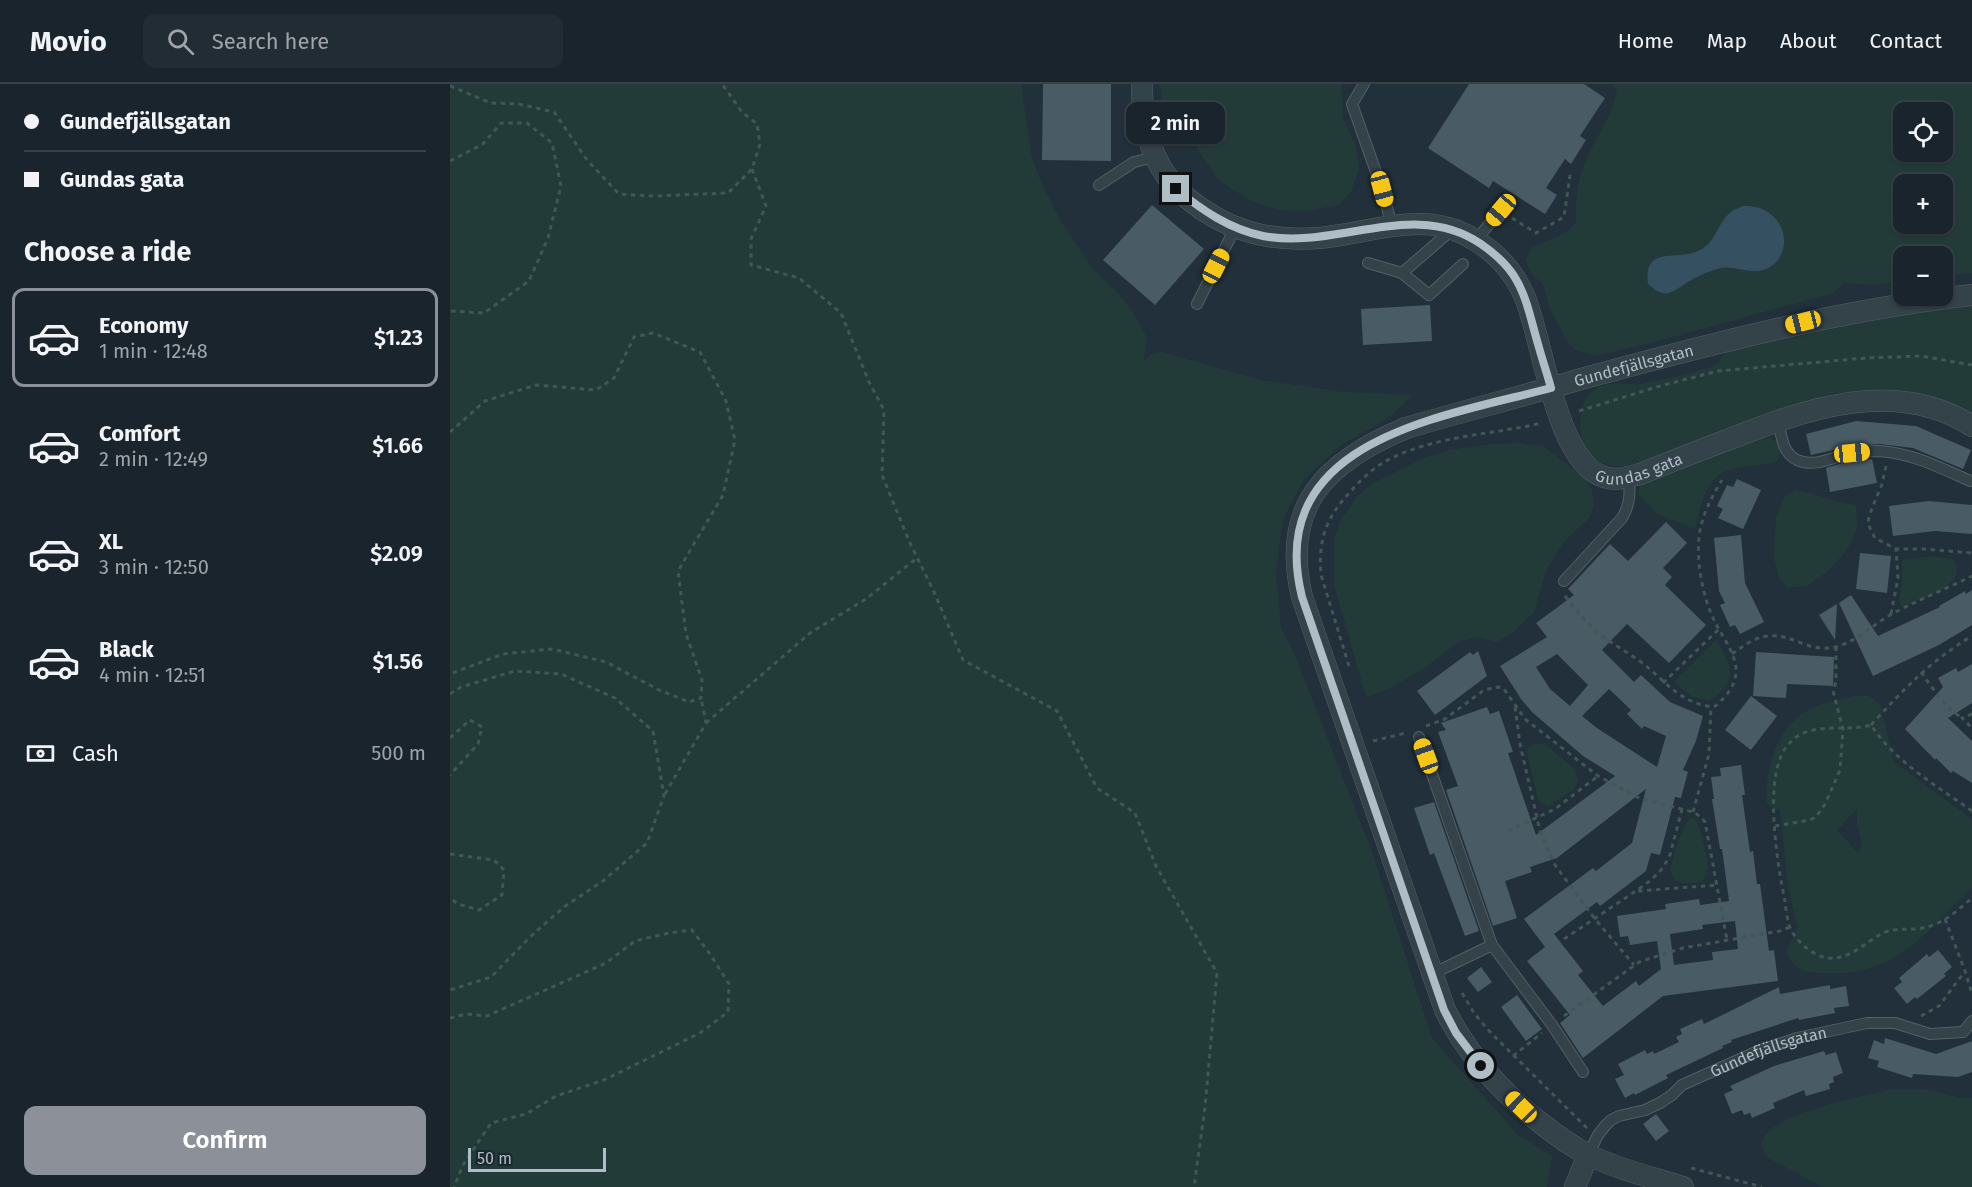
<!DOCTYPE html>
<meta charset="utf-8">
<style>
:root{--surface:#19242c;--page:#222c34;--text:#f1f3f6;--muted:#9fa4a9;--line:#374148;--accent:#8c9099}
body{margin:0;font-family:"Fira Sans",sans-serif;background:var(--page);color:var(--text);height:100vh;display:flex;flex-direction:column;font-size:22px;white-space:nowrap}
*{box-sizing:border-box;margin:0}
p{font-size:20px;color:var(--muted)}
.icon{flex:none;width:33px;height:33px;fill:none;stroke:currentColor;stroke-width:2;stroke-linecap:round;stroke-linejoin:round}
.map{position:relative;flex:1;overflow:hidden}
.panel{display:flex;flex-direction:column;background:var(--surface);width:450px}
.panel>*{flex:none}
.top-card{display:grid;align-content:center;height:132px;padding:0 24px;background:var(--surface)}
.controls{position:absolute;left:1443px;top:18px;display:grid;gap:12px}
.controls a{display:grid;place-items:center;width:60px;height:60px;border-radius:12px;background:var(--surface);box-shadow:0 2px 4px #0004,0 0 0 2px var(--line);font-size:30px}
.scale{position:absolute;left:18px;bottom:15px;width:138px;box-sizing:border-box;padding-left:6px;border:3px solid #afbdc6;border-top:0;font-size:16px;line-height:21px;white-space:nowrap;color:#afbdc6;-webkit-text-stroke:4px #1a272e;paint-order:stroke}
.end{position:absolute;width:27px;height:27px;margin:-14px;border:8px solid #afbdc6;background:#111;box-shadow:0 0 0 3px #111}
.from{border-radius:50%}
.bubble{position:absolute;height:42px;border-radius:12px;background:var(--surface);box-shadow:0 2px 4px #0004,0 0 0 2px var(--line);font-size:20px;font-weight:600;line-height:42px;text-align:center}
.car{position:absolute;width:18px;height:36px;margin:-18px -9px;border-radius:8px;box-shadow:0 0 4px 2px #0007;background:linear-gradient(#f5c518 24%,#345 0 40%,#f5c518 0 76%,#345 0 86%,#f5c518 0)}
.top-card b{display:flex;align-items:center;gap:21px;height:57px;font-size:22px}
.top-card b+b{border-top:2px solid var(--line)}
.top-card i{width:15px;height:15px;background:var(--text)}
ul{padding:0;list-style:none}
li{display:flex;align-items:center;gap:18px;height:99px;margin:0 12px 9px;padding:0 12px;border:3px solid transparent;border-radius:12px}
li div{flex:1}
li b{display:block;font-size:22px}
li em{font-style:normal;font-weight:600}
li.on{border-color:var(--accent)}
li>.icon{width:54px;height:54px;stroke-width:1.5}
h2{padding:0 24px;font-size:27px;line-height:72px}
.pay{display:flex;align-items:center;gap:15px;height:66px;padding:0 24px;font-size:22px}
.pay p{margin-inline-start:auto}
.action{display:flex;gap:12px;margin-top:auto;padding:12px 24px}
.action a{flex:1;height:69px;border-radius:12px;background:var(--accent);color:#fff;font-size:24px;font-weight:600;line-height:69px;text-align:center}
header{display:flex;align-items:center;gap:36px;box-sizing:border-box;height:84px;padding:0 30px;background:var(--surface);border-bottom:2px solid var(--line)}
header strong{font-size:28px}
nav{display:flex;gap:33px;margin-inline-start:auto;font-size:21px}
.search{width:420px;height:54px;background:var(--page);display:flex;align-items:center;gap:15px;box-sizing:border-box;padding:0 21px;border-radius:12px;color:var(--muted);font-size:22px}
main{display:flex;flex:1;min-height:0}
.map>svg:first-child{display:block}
</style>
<header>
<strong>Movio</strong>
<div class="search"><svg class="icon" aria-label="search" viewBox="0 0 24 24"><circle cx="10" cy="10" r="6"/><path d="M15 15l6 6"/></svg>Search here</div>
<nav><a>Home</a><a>Map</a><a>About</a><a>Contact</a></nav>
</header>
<main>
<section class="panel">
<div class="top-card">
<b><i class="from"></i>Gundefjällsgatan</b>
<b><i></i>Gundas gata</b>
</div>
<h2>Choose a ride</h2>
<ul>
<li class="on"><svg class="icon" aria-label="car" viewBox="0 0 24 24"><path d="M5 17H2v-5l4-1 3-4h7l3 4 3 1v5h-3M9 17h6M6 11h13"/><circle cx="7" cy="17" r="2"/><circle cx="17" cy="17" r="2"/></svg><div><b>Economy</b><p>1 min · 12:48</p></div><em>$1.23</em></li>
<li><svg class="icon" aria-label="car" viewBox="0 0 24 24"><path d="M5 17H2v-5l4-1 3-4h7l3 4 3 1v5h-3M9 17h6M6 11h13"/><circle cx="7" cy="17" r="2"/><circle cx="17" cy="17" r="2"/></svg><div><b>Comfort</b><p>2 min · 12:49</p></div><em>$1.66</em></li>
<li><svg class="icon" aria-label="car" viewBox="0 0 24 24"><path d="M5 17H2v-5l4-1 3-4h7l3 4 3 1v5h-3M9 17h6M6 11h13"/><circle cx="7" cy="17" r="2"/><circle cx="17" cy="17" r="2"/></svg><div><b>XL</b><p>3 min · 12:50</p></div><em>$2.09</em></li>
<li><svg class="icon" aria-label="car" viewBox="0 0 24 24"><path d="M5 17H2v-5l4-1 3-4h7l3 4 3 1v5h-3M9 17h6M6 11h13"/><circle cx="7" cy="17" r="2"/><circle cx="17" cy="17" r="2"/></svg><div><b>Black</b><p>4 min · 12:51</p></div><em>$1.56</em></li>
</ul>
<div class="pay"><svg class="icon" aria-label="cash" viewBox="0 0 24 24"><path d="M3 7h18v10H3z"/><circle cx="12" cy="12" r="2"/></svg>Cash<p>500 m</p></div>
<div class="action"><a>Confirm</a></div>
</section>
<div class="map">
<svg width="1522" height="1103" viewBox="0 0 1522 1103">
<rect width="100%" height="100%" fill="#21303a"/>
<!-- green -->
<path fill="#233b38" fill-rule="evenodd" d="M0 0H571L581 69 589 93 610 136 642 184 670 211 686 233 697 254 693 278 702 270 711 268 811 296 894 308 963 311 941 332 890 362 854 395 833 435 826 487 831 543 846 574 922 768 982 954 1068 1051 1102 1072 1097 1103H0Z
M710 0H891L893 34 906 63 909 84 901 108 889 121 857 127 828 126 801 117 768 96 742 56 721 47 713 31Z
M1162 0H1522V189L1493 192 1492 172H1454L1453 197 1423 201 1394 199 1383 209 1208 257 1145 272 1124 265 1117 257 1099 223 1093 200 1080 189 1076 176 1081 164C1098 156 1114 153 1126 139 1125 118 1127 97 1135 78 1145 54 1161 34 1167 8ZM1454 28H1492V68H1454ZM1454 100H1492V140H1454Z
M1522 222V330L1455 309 1419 307 1386 309 1177 382C1144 385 1126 365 1131 332 1132 322 1136 311 1145 305 1158 296 1175 301 1190 300 1199 299 1258 286 1265 281 1269 277 1273 272 1277 267L1405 237Z
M1308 354H1322L1328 360 1331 369 1327 377C1311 382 1294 381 1279 386 1255 393 1251 424 1245 445L1207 430 1188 410 1189 404 1194 398Z
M1071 359 1093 362 1134 393 1142 406 1144 421 1140 433 1113 459 1096 487 1084 528 1062 549 1047 558 1027 553 1010 557 973 585 940 604 916 613 884 501V454L891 436 907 413 922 400 972 375 999 366 1040 360Z
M1346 406C1367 410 1385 418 1406 421L1407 445 1397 466 1378 487 1357 502 1337 504 1329 494 1324 473 1326 432 1335 412Z
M1480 472 1503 475C1522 501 1468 517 1451 523L1449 517 1452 498V476Z
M1266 556C1284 582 1288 599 1259 617L1241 612 1224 598Z
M1406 612H1419L1430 620 1444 678 1522 735V804C1473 850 1446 894 1371 889 1351 887 1344 886 1336 867L1348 844 1338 804 1330 726 1322 724 1317 720C1314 686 1326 644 1357 627 1373 618 1389 616 1406 612ZM1407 725V740L1412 759 1408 769 1387 746Z
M1085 659 1096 661 1125 685 1128 696 1124 705 1099 722H1096L1088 716 1077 669 1078 664Z
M1241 734H1244C1251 741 1260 780 1257 790 1256 793 1254 795 1252 798 1238 800 1225 802 1220 787 1223 774 1231 740 1241 734Z
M1443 1005 1482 1006 1509 1014H1522V1103H1373L1316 1073 1311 1060C1313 1056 1315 1051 1318 1048 1341 1026 1410 1013 1443 1005Z"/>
<!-- water -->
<path fill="#345061" d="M1293 122C1303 122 1311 123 1319 129 1338 142 1340 170 1320 183 1302 194 1285 179 1267 185 1257 188 1246 193 1238 198 1220 209 1216 216 1198 200 1193 161 1226 177 1248 167 1267 159 1266 140 1281 128 1284 125 1290 124 1293 122Z"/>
<!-- building -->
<path fill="#495b65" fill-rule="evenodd" d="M593 0H661V77L592 76Z
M1019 0H1134L1155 14 1130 52 1136 56 1121 80 1115 75 1096 104 1107 111 1095 130 1043 97 1039 104 978 64Z
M702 121 754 165 705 221 653 176Z
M980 221 982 257 913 261 911 225Z
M1406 337 1466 342 1521 366 1513 385 1463 364 1430 360 1400 362 1361 371 1356 350Z
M1422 375 1427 399 1380 408 1376 384 1402 376Z
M1287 395 1311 406 1293 445 1268 434 1273 425 1267 422 1277 401 1283 403Z
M1479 417 1522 421V450L1485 447 1443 452 1439 422Z
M1216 438 1237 459 1213 484 1222 493 1215 501 1256 541 1219 579 1177 540 1152 566 1184 598 1191 591 1220 618 1253 632 1246 657 1233 686 1238 688 1231 714 1225 713 1210 771 1201 769 1196 787 1150 822 1147 818 1104 850 1133 887 1128 891 1153 922 1186 897 1189 902 1211 885 1207 857 1180 861 1178 852 1170 853 1167 832 1216 825 1215 820 1249 815 1250 821 1279 817 1272 765H1270L1262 715H1264L1261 693 1271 692 1270 684 1291 681 1295 711H1292L1300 768 1303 767 1307 800H1310L1319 867 1324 866 1328 897 1213 912 1133 974 1110 939 1120 931 1077 877 1095 863 1074 835 1143 784 1146 787 1182 759 1196 705 1107 774 1080 783 1082 788 1055 797 1067 834 1043 842 996 706 1008 702 988 648 996 646 991 639 1037 623 1040 630 1049 627 1063 668 1058 669 1086 751 1165 692 1133 672 1082 628 1071 615 1050 582 1097 553 1086 539 1124 511 1118 505 1160 460 1178 477ZM1107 570 1138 601 1120 622 1100 605 1086 583ZM1159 605 1181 626 1177 630 1192 645 1194 642 1216 652 1207 683 1147 644 1132 632ZM1285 837 1288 865 1262 868 1263 876 1224 881 1220 850 1253 845 1252 841Z
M1291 451 1295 499 1314 538 1290 550 1285 541 1280 543 1270 521 1275 519 1269 507 1264 454Z
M1410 469 1441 472 1437 509 1406 505Z
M1522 506V541L1489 561 1423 592 1389 519 1401 511 1428 552 1490 523 1489 522 1515 507 1516 510Z
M1387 520 1385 556 1369 531Z
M1028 567 1037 592 985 631 967 607 1020 568 1023 571Z
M1306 568 1384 573 1383 602 1337 600 1336 614 1303 612Z
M1522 580V619L1498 634 1522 657V699L1503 687 1501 689 1486 674 1485 676 1455 645 1493 603 1488 594 1506 584 1508 588Z
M1301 612 1327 632 1301 666 1275 646Z
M984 718 1029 847 1015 852 984 769 980 771 964 724Z
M1488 866 1502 883 1494 890 1496 892 1467 915 1465 913 1457 920 1444 904 1452 898 1449 894 1477 870 1479 873Z
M1031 883 1042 898 1028 908 1017 894Z
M1380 901V905L1396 902 1399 922 1384 924 1385 929 1349 936 1348 934 1281 956 1282 958 1272 962 1273 964 1216 991 1218 994 1185 1011 1184 1009 1175 1014 1165 995 1174 991 1168 980 1195 966 1197 970 1203 967 1204 970 1229 958 1226 953 1232 950 1230 945 1252 935 1254 940 1329 903 1330 910Z
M1067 911 1092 945 1076 957 1051 923Z
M1435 954 1486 970 1522 957V988L1508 993 1463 990 1462 994 1427 983 1429 977 1418 974 1424 956 1434 960Z
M1374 967 1376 971 1386 968 1393 989 1383 993 1384 998 1379 1000 1380 1005 1356 1012 1354 1006 1323 1019 1325 1024 1302 1034 1300 1029 1294 1031 1292 1026 1282 1030 1274 1010 1283 1006 1280 1002 1324 982Z
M1206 1030 1219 1047 1206 1057 1193 1040Z"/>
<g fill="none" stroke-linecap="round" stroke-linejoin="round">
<!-- lane casing -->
<g stroke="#526068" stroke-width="12">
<g id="lane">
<path d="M914 0 902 20 932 105 942 142"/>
<path d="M649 101 684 78 704 73"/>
<path d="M1026 156 1051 126"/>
<path d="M918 179 952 189 979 211 1013 180"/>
<path d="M952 189 1003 145"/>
<path d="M747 220 785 144"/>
<path d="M1328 336C1331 350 1332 369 1347 376 1365 384 1383 373 1401 369 1409 368 1420 367 1429 367 1462 369 1491 384 1520 397"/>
<path d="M1114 497 1172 434C1180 421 1181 407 1178 393"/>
<path d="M969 653 1042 861 1102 941 1133 988"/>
<path d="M982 890 1042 861"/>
<path id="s1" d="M1138 1071 1148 1051 1155 1042 1161 1036 1169 1032 1195 1026 1210 1019 1222 1011 1232 1001 1308 967 1347 954 1417 939H1445L1480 950 1513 948 1522 937"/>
</g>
</g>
<!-- street casing -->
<g stroke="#526068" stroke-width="22">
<g id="street">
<path id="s2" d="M692 0C691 43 703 86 737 114 776 146 817 158 868 154 919 150 975 124 1023 155 1046 168 1063 187 1074 211 1093 255 1105 377 1154 393 1166 397 1178 393 1190 390 1220 378 1250 366 1280 355 1355 325 1446 293 1522 342"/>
<path d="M1125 1103 1138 1071"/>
<path id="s3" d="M1233 1103C1201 1093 1167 1085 1137 1070 1121 1062 1106 1051 1092 1040 1051 1008 1018 972 995 926L852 513C830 421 877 377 956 344 1014 327 1073 312 1131 295 1260 260 1389 226 1522 211"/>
</g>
</g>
<!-- path -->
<path stroke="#405755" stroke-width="3" stroke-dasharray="4.5 4.5" stroke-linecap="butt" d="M0 2 41 19 69 20 104 28 137 76 169 110 205 112 278 109 302 85 310 60 307 40 292 28 272 0
M0 77 33 60 51 39H77L102 59 111 102 98 154 79 197 34 229 0 227
M302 85 316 122 301 155V181L349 194 391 229 419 298 434 326 432 391 459 457 484 508 513 576 607 627 647 704 685 729 706 782 767 889 755 1023 744 1103
M1062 134 1086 149 1114 133 1120 91
M1129 327 1210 302 1268 287 1416 274 1471 272 1522 281
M0 348 35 317 86 301 146 306 164 294 184 253 203 249 250 268 276 317 285 356 273 411 228 487 236 550 252 596 251 614 239 618 209 606 156 578 102 565 53 570 0 590
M1436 382 1432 400 1419 432 1418 440 1425 454 1446 465H1474L1522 469
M1115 512C1125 524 1134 537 1146 547 1160 559 1176 567 1191 578 1217 598 1229 619 1264 623 1276 613 1287 601 1286 584 1284 567 1272 552 1265 538 1252 513 1244 469 1251 442 1255 425 1263 411 1272 396
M1441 530 1448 494 1446 465
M1282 570C1305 553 1318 546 1346 557 1356 561 1367 565 1377 564 1400 564 1423 540 1442 530 1468 516 1496 505 1522 492
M899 582 871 491C868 455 876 434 900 408 909 398 920 387 931 380 962 360 1014 352 1050 347 1064 344 1078 343 1091 339
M1471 588C1483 605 1494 622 1512 634
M1213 599 1269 545
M0 610 11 603 65 587 111 590 165 614 203 647 214 712 197 759 153 797 114 823 80 853 41 893 0 906
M1065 623 1070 660 1090 747 1105 781 1145 835 1184 881
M1522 630 1512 634 1522 644
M256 639 360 549 416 515 467 474
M1421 641C1454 605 1480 577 1522 552
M976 642 995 635 1034 606 1048 603 1054 605 1075 635 1148 692 1189 714 1243 728 1251 733 1255 738 1277 856
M0 654 20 636 32 643 28 660 0 691
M923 657 956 649
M215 710 256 639 251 614
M1522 727C1487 702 1445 678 1421 641 1397 648 1366 638 1345 654 1340 658 1333 666 1331 672 1316 707 1327 779 1335 817 1336 825 1337 836 1340 844 1346 857 1364 873 1378 874 1401 876 1416 857 1435 848 1447 844 1460 846 1472 844 1492 841 1507 827 1522 814
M1243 728 1259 670 1261 623
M1325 742 1360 736 1366 733 1375 720 1390 686 1393 645 1383 607 1386 598V563
M1058 747 1105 725 1148 692
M0 770 44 776 54 786 52 811 29 826 8 820 0 814
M1188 807 1267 801
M1495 835 1515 887 1522 910
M1114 855 1186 807 1201 796 1213 784 1220 771 1232 725
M1012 909 1024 929 1040 948 1137 1044
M1114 932 1189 878 1233 864 1330 847 1340 843
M1471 932 1489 922 1515 887
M0 934 16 930 37 932 156 879 185 857 219 849 242 846 260 870 279 900 278 928 250 949 154 996 106 1012 76 1030 41 1039 13 1081 4 1103
M1063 972 1092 949
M1241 1084 1312 1103"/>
<!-- lane -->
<use href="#lane" stroke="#34424a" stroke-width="10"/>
<!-- street -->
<use href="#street" stroke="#34424a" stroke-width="21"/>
</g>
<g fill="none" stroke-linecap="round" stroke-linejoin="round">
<!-- route -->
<path stroke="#afbdc6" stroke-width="8" d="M726 105C752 126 779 145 813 152 886 166 965 114 1031 160 1044 169 1055 178 1064 192 1077 212 1081 237 1088 260 1092 275 1097 289 1101 304 992 333 813 356 852 513L994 926 1006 949 1031 982"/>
</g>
<g text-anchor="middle" stroke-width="5" stroke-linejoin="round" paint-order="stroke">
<!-- street labels -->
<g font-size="16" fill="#afbdc6" stroke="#1a272e">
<text dy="6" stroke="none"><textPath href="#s3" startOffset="1202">Gundefjällsgatan</textPath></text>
<text dy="6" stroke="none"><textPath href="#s2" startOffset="744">Gundas gata</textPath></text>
<text dy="6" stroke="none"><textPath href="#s1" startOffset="216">Gundefjällsgatan</textPath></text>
</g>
</g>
</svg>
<div class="controls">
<a><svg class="icon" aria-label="locate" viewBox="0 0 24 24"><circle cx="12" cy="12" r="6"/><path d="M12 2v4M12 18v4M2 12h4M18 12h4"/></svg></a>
<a>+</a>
<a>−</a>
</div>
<div class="scale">50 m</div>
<i class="end from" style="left:1031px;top:982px"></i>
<i class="end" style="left:726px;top:105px"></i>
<div class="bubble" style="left:676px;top:18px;width:99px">2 min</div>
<i class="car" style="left:932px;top:105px;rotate:165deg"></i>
<i class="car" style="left:1051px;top:126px;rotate:220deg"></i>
<i class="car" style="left:766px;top:182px;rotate:27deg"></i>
<i class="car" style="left:1353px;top:238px;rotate:256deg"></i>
<i class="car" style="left:1402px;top:369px;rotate:84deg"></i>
<i class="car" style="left:976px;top:672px;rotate:340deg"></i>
<i class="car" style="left:1071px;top:1023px;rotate:314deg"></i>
</div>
</main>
